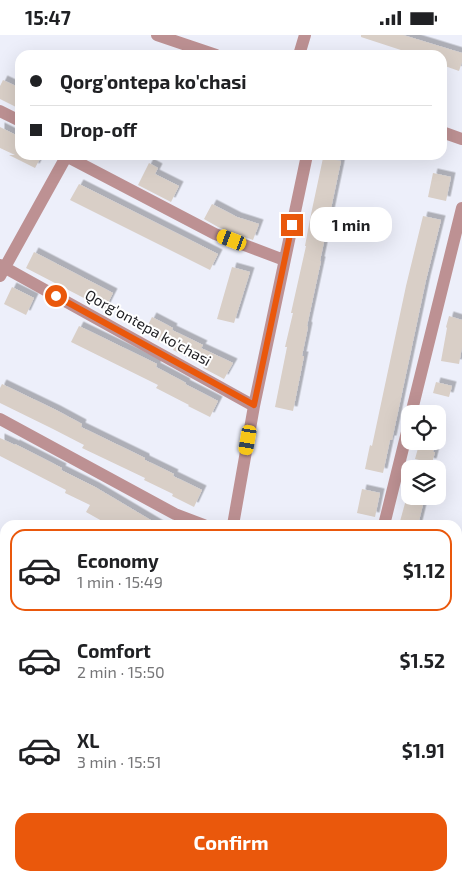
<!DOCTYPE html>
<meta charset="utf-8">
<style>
:root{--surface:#fff;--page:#f6f6f6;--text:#202124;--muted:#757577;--line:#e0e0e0;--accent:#ea580c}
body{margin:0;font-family:"Exo 2",sans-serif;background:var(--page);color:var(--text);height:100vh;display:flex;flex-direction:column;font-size:19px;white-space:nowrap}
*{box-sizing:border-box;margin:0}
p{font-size:16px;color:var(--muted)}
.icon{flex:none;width:28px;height:28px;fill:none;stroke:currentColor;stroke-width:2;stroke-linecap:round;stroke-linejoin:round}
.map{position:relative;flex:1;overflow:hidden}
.drawer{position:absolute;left:0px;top:485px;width:462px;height:361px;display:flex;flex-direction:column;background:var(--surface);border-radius:15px 15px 0 0;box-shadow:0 5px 20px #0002}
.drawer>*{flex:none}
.guide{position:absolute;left:15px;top:15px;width:432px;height:110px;border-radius:15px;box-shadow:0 5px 20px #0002;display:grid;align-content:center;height:110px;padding:0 15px;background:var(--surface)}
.controls{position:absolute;left:401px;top:370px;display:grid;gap:10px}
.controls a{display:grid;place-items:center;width:45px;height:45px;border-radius:10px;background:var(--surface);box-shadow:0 5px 20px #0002;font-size:25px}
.end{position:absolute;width:22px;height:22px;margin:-11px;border:6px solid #ea580c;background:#fff;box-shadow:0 0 0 2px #fff}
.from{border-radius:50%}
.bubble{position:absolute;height:35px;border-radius:15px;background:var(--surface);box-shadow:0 5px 20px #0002;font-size:16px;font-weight:700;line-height:35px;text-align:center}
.car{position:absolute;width:15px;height:30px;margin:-15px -8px;border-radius:6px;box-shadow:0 0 4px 1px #0007;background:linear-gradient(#f5c518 24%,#345 0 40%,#f5c518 0 76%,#345 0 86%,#f5c518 0)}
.guide b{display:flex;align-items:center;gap:18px;height:48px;font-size:19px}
.guide b+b{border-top:1px solid var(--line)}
.guide i{width:12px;height:12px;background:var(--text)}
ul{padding:9px 0 0;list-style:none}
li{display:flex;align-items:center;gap:15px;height:82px;margin:0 10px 8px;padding:0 5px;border:2px solid transparent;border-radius:15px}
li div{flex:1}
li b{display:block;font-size:19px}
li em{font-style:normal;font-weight:700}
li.current{border-color:var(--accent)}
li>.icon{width:45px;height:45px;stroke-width:1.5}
.button{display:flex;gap:10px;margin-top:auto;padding:10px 15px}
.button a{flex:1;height:58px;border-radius:15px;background:var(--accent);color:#fff;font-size:20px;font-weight:700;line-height:58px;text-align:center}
.status{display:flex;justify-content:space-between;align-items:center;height:35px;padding:0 25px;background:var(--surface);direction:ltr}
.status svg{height:14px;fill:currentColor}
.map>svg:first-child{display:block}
</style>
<div class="status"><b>15:47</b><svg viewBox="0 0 49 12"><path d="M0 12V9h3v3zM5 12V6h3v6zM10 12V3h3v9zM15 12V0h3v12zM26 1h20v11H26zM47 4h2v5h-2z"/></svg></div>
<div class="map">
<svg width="462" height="846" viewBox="0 0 462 846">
<defs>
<filter id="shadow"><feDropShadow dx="4.5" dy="-4.5" stdDeviation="0" flood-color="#0004"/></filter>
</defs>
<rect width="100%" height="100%" fill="#edeffa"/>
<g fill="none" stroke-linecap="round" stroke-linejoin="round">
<!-- stream -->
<path stroke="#699eac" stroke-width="3" d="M0 818 5 820
M44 841 53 846"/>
</g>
<!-- building -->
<path fill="#d9cfc7" filter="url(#shadow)" d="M361 0H403L462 18V27L459 36 442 30V20H406L407 17 361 2Z
M3 45 20 53V65L16 72 0 64V51Z
M0 92 20 102V120H42L35 133 9 120H15L0 113Z
M323 123 341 126 320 226H321L307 291 308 292 302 321H304L293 376 275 372 287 312H285L293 278H291L306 211H305L310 184Z
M149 128 158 133 155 139 179 151 171 167 138 150Z
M433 138 451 142 446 166 428 162Z
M79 149 218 219 210 235 70 165Z
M212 169 237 182 259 189 253 205 218 192 204 184Z
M423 181 441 185 426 245 392 405H390L383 438 365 434 370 410 372 411 406 251Z
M34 217 113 258 105 274 26 233Z
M232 232 250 237 234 288 217 284Z
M12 252 34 263 26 280 4 269Z
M449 281 462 285V312L459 329 441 326 447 293 446 292Z
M152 282 173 293 172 295 203 310 201 313 233 328 224 344 203 333 204 331 173 315 174 313 144 298Z
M79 291 157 329 156 332 186 348 185 349 218 366 210 382 188 371 189 370 156 353 158 350 71 307Z
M436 347 452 351 449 362 433 358Z
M2 349 56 375 82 389 81 392 145 423V425L174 439 173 441 202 455 194 472 172 461 173 459 144 445 145 443 82 413 84 410 53 394 0 368V353Z
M0 403 15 410V409L62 433 61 435 95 452 159 490H109L86 477 90 470 65 458 66 455 0 421Z
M420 406H436L433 417H435L432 428 415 424Z
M362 454 380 458 375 482 357 478Z
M407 461H425L418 490H399Z"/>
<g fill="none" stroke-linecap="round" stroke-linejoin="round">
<!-- minor -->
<path stroke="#bd9193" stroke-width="12" d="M157 0 216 20
M299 20 305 0
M0 76 20 86
M442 97 462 104
M64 120 215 199 284 225
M0 230 254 371
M0 241 66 122
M411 379 462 173
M0 384 175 479 204 490
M233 490 254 371 307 120
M384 490 410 385
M0 509 5 512
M0 629 5 632
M458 701 462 687
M0 794 5 797
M86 841 95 846
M297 846 299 841
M412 846 413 841"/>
</g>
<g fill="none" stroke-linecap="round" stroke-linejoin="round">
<!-- route -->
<path stroke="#ea580c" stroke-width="6" d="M56 261 254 370 292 190"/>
</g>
<g text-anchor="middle" stroke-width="4" stroke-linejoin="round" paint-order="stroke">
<!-- street labels -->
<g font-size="15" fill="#1d1d21" stroke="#fff">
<text transform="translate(148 293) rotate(29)" y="5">Qorg'ontepa ko'chasi</text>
</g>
</g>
</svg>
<div class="controls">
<a><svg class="icon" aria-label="locate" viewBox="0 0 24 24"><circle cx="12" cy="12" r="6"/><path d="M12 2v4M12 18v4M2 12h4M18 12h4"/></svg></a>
<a><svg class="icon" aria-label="layers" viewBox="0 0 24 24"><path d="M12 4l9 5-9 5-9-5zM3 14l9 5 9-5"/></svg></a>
</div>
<i class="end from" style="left:56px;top:261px"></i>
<i class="end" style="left:292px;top:190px"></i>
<div class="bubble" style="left:310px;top:172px;width:82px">1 min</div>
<i class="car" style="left:232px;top:205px;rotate:291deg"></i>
<i class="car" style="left:248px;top:405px;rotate:190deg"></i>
<div class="guide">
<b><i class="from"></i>Qorg'ontepa ko'chasi</b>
<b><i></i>Drop-off</b>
</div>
<section class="drawer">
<ul>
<li class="current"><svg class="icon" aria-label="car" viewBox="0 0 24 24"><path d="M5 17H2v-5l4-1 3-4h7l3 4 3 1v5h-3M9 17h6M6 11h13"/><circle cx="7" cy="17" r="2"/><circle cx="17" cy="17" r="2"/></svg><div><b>Economy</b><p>1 min · 15:49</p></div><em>$1.12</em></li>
<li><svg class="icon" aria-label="car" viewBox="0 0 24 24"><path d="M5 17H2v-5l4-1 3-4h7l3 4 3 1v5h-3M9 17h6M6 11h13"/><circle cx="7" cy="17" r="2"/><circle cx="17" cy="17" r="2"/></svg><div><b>Comfort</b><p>2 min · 15:50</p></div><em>$1.52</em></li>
<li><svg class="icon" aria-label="car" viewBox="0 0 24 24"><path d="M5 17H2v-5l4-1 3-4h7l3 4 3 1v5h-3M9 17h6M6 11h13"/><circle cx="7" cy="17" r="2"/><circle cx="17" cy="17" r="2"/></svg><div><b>XL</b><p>3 min · 15:51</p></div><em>$1.91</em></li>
</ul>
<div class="button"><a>Confirm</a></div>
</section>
</div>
